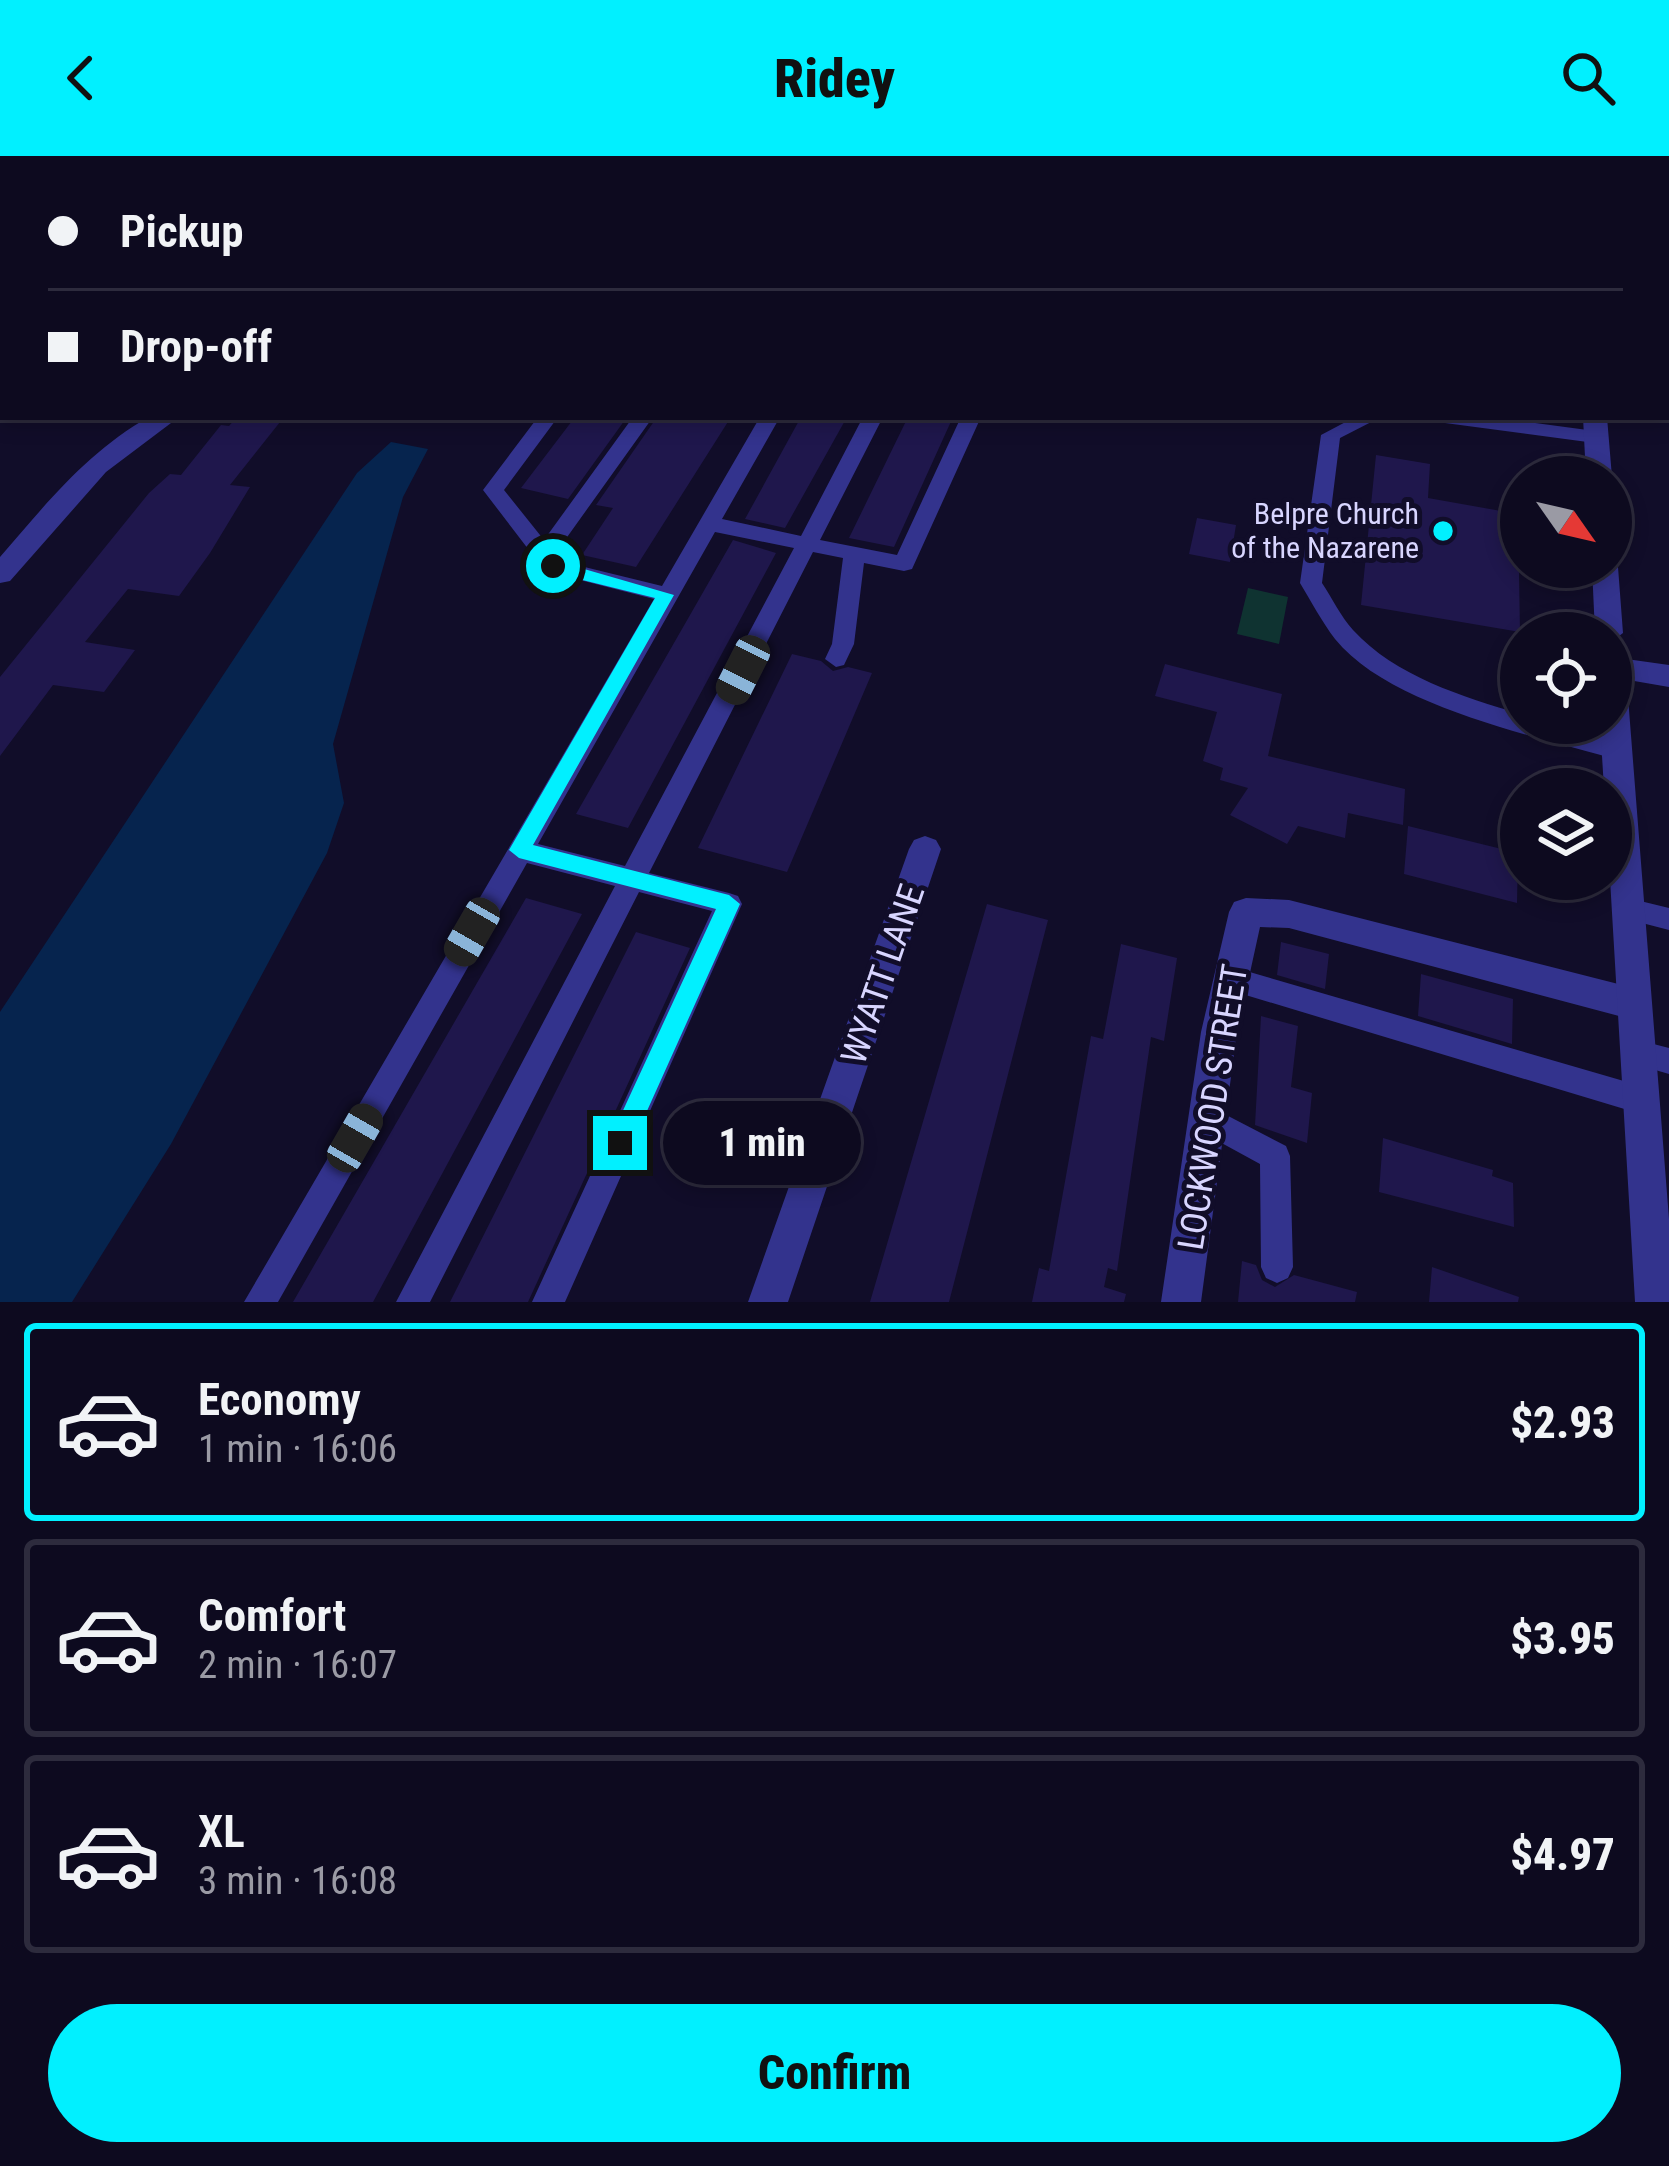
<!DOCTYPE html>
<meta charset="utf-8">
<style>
:root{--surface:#0d0a1f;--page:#1b182c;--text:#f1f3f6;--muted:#9a9aa4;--line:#2d2b3d;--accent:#01f0ff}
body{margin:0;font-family:"Roboto Condensed",sans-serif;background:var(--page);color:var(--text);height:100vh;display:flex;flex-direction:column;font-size:45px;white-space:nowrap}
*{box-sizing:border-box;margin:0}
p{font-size:39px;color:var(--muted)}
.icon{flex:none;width:66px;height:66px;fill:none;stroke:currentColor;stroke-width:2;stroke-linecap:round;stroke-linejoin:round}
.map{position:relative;height:1146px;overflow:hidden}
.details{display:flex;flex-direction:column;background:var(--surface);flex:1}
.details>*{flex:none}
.hud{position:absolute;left:0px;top:0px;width:1671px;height:264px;box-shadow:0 6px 18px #0003,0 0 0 3px var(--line);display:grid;align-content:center;height:264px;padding:0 48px;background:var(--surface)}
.needle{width:78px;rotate:124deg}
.controls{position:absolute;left:1500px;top:300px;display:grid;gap:24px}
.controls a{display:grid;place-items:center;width:132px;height:132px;border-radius:50%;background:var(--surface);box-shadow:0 6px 18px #0003,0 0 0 3px var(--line);font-size:60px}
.end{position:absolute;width:54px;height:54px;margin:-27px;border:15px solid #01f0ff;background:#111;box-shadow:0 0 0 6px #111}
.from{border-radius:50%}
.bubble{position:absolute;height:84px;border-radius:42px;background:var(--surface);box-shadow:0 6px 18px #0003,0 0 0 3px var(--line);font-size:39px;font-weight:800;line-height:84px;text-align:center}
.car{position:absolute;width:36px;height:72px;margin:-36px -18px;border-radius:15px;box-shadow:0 0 9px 3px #0007;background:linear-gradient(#222 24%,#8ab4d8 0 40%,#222 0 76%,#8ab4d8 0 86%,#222 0)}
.hud b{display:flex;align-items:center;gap:42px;height:114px;font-size:45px}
.hud b+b{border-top:3px solid var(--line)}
.hud i{width:30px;height:30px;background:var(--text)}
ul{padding:21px 0 0;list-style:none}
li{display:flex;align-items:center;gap:36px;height:198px;margin:0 24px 18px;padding:0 24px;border:6px solid var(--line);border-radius:12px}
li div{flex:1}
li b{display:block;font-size:45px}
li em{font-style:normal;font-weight:800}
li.active{border-color:var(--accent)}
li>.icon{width:108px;height:108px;stroke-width:1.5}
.primary-button{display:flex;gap:24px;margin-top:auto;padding:24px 48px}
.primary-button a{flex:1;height:138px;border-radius:72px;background:var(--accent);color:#111;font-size:48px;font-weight:800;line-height:138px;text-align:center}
header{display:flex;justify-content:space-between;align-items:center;height:156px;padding:0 48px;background:var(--accent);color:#111;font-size:54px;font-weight:800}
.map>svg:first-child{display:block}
</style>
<header><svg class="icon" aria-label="back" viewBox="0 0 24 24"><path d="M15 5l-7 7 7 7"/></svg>Ridey<svg class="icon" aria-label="search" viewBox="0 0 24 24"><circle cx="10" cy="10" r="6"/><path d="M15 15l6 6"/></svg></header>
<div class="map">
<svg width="1669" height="1146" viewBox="0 0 1669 1146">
<rect width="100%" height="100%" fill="#110d29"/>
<!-- green -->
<path fill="#0f3331" d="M1248 432 1288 441 1279 488 1237 478Z"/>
<!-- water -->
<path fill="#06244e" d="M391 286 428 293 403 341 333 588 344 647 327 697 171 988 72 1146H0V856L357 317Z"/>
<!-- building -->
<path fill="#1f174c" d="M237 261H284L230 329 250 331 210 397 179 440 128 433 85 486 135 494 104 536 53 529 0 600V521L149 337 170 318 181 319 221 269 229 270Z
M575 261H627L568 343 521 332Z
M657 261H731L636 411 582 399 613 352 596 349Z
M801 261H847L785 372 745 363Z
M908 261H953L894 391 849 382Z
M1376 299 1430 308 1428 342 1518 358 1520 476 1361 449Z
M1197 362 1236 369 1230 406 1189 398Z
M733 384 776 397 628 672 576 658Z
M792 498 821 505 833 515 848 511 872 517 787 716 698 692Z
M1165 508 1282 538 1268 600 1405 633 1403 669 1348 657 1345 682 1298 670 1287 688 1230 659 1248 632 1220 624 1223 612 1203 605 1217 556 1155 540Z
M1408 670 1518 697 1517 747 1404 718Z
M526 742 582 758 373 1146H293Z
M987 748 1048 764 949 1146H870Z
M636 776 690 792 528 1146H450Z
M1281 786 1329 798 1325 833 1277 819Z
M1121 788 1177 802 1164 885 1151 881 1117 1115 1108 1112 1104 1131 1126 1138 1124 1146H1032L1039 1112 1049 1115 1091 880 1103 883Z
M1421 818 1513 843 1512 888 1418 860Z
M1261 860 1298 870 1291 931 1312 937 1307 987 1255 969Z
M1383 982 1493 1014 1492 1020 1513 1027 1514 1071 1379 1036Z
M1242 1105 1256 1109 1262 1124 1275 1131 1294 1119 1357 1136 1355 1146H1238Z
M1432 1111 1519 1141 1518 1146H1429Z"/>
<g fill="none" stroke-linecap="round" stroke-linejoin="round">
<!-- service -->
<path fill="#33338d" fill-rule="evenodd" d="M292 0H310L312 3H294Z
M431 0H453L429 3Z
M491 0H510L512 3H493Z
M609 0H627L629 3H611Z
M694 0H716L692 3Z
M1214 0H1230V3H1214Z
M0 1 6 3 3 12 0 11Z
M3 42V52L0 53V43Z
M3 66V76L0 77V67Z
M538 261H558L504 334 544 384 633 261H653L555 398 560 405 662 430 760 261H780L722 363 801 380 863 261H883L820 384 897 399 961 261H981L912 413 904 415 864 407 854 488 844 509 836 511 825 503 832 488 843 402 813 396 649 717 729 737 738 740 742 748 565 1146H532L712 755 639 736 430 1146H396L615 730 527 707 278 1146H244L654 443 545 415 483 334ZM715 376 794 392 625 710 538 688Z
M1355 261H1381L1340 282 1322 427C1332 442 1341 461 1353 474 1395 520 1463 541 1521 558V567H1553L1627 588 1630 595 1627 602 1618 604C1536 580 1390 551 1335 483 1322 466 1311 445 1300 427L1321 279Z
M1435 261H1489L1595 275 1605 281 1595 287 1445 267Z
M1628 742 1669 752V774L1619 761 1615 753 1619 745Z
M1229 810 1641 930 1651 934 1656 944 1651 954 1641 958 1229 834 1219 831 1215 822 1219 813Z
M1638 884 1669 892V918L1628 906 1624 897 1628 888Z
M1207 949 1286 990 1290 1000 1293 1111 1288 1122 1277 1127 1266 1122 1261 1111 1260 1008 1196 973 1192 963 1196 953Z"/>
<!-- minor -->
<path fill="#33338d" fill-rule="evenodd" d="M1668 36H1669V48H1668Z
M1668 204H1669V218H1668Z
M149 261H179L106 316 10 425 0 427V401C45 349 88 295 149 261Z
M1612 501 1669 509V531L1611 521Z
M925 680 936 684 941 693 788 1146H748L909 693 914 684Z
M1246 742 1289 744 1634 832 1646 837 1652 848 1646 859 1634 864 1289 772 1260 771 1237 876 1201 1146H1161L1201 876 1229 756 1234 746Z"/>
<!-- tertiary -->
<path fill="#33338d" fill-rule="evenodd" d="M1566 0H1586L1587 3H1567Z
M1583 261H1607L1612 321 1611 322 1586 321Z
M1611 404 1618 411 1623 477 1611 486V477H1595L1592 411H1611Z
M1611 493 1625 503 1669 1063V1146H1635L1610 723 1611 633H1604L1600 567H1611Z"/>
<!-- primary -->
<path stroke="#bb5cff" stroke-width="30" d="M352 3 361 0
M0 119 3 118"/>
</g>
<!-- route -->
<path fill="#01f0ff" d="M553 404 674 439 533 689 729 739 740 748 629 995 620 998 608 987 716 753 519 702 509 694 655 442 546 415V406Z"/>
<!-- markers -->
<circle fill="#01f0ff" stroke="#110d29" stroke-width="4.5" cx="1443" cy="375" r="12"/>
<g text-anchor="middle" stroke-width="10" stroke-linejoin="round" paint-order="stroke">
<!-- poi labels -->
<g font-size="30" fill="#d8d5ff" stroke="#110d29" text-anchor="end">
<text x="1419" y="368">Belpre Church<tspan x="1419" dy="34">of the Nazarene</tspan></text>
</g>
<!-- near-street labels -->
<g font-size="36" fill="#d8d5ff" stroke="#110d29">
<text transform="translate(882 818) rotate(-71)" y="13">WYATT LANE</text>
<text transform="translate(1212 951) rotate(-81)" y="13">LOCKWOOD STREET</text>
</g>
</g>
</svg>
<div class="controls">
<a><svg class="needle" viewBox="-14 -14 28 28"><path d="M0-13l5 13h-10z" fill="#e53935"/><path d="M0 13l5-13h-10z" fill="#9a9aa4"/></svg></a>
<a><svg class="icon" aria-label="locate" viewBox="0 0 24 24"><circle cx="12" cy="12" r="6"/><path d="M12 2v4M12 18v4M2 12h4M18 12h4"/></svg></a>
<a><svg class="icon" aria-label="layers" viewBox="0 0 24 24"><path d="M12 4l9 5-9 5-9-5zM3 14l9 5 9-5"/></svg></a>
</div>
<i class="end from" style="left:553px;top:410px"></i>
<i class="end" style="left:620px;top:987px"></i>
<div class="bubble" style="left:663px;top:945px;width:198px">1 min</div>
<i class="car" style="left:743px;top:514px;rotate:207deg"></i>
<i class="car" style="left:472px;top:776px;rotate:210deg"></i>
<i class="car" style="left:355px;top:982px;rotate:30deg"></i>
<div class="hud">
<b><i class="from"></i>Pickup</b>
<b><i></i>Drop-off</b>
</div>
</div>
<section class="details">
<ul>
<li class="active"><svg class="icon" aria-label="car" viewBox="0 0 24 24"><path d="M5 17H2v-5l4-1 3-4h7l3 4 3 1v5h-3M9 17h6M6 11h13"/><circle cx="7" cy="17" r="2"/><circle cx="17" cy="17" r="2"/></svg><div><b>Economy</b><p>1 min · 16:06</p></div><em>$2.93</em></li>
<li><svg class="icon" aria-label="car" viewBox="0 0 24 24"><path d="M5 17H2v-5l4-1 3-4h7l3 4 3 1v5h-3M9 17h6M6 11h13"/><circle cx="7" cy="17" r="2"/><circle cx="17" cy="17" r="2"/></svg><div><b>Comfort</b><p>2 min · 16:07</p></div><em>$3.95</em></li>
<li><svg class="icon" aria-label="car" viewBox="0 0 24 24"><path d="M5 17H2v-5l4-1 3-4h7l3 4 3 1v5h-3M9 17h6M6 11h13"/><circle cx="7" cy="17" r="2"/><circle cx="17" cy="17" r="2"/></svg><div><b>XL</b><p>3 min · 16:08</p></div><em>$4.97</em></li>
</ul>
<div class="primary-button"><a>Confirm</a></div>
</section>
